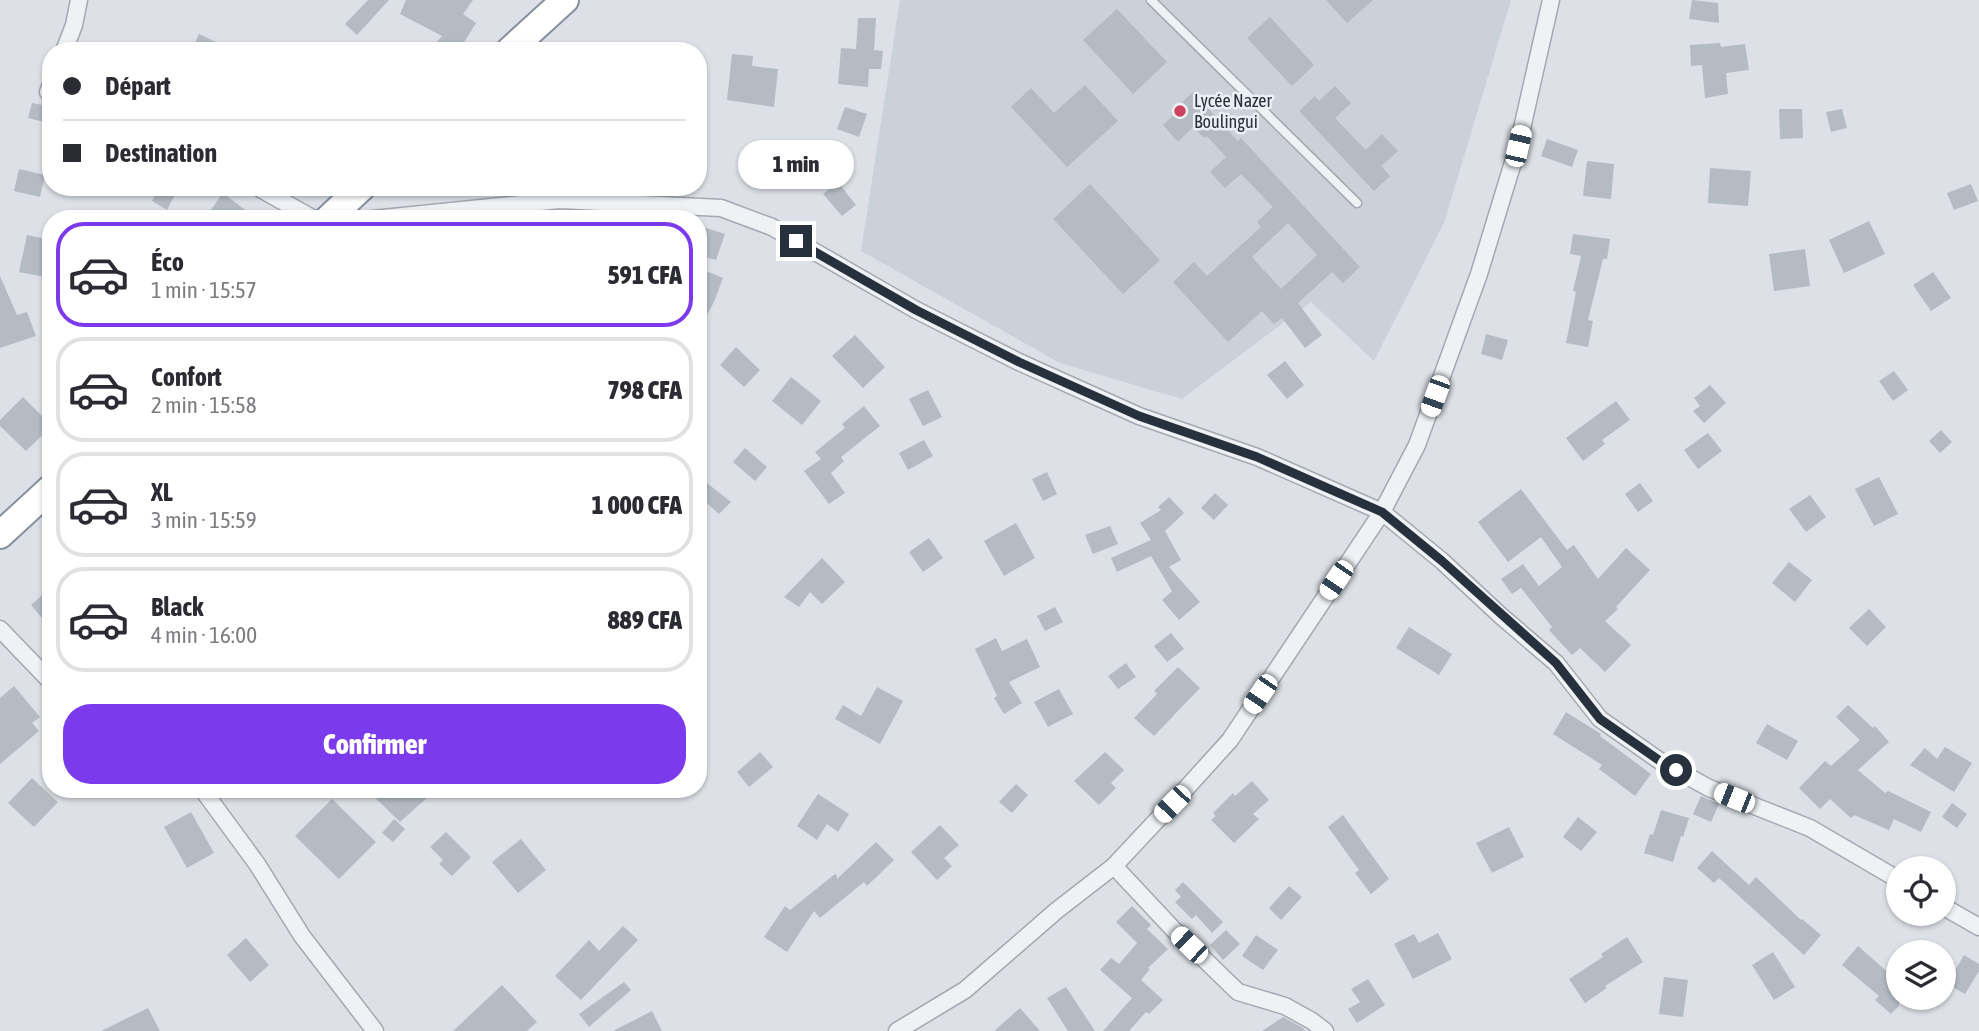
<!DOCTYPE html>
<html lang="fr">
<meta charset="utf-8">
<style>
:root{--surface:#fff;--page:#f2f2f3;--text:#2b2b33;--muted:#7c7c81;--line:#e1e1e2;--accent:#7c3aed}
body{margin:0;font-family:"Asap Condensed",sans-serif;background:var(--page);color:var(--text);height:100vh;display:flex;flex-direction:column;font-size:26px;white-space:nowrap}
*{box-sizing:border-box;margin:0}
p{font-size:23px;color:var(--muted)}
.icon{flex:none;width:38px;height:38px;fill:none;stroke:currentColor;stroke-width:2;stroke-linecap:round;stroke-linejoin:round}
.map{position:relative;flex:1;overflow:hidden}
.sheet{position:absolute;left:42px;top:210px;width:665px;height:588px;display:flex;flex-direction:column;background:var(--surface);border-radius:28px;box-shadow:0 2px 5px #0004}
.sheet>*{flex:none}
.top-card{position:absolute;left:42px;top:42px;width:665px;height:154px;border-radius:28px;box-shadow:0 2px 5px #0004;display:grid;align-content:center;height:154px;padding:0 21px;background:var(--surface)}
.fabs{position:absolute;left:1886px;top:856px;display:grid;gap:14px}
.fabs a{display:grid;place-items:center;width:70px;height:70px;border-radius:50%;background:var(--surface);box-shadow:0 2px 5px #0004;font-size:35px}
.end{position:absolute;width:32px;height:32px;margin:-16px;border:9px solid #27303d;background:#fff;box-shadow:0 0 0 4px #fff}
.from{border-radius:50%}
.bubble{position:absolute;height:49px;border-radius:24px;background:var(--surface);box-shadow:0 2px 5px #0004;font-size:23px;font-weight:800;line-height:49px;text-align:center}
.car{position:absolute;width:21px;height:42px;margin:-21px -10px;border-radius:9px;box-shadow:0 0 5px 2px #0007;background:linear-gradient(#fff 24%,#345 0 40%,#fff 0 76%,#345 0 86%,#fff 0)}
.top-card b{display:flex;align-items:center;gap:24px;height:66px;font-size:26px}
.top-card b+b{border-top:2px solid var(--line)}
.top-card i{width:18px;height:18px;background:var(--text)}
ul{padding:12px 0 0;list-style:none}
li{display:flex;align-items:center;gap:21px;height:105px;margin:0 14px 10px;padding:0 7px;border:4px solid var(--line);border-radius:28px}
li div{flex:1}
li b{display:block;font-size:26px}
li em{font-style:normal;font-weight:800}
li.selected{border-color:var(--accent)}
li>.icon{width:63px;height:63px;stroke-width:1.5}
.cta{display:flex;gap:14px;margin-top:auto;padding:14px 21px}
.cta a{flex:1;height:80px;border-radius:28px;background:var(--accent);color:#fff;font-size:28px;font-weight:800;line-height:80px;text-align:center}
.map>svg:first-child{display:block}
</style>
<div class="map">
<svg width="1979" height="1031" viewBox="0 0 1979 1031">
<rect width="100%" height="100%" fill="#dde1e7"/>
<!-- built -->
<path fill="#cbd1d9" d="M900 0H1511L1444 223 1374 361 1311 302 1182 399 1060 363 861 251Z"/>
<!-- building -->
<path fill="#b4bbc3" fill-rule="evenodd" d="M368 0H389L357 35 345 24Z
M406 0H473L463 14 476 23 465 41 456 51H429L442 36 400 14Z
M1326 0H1373L1347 23Z
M1692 0 1718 3 1719 23 1689 19Z
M1117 9 1167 62 1133 94 1083 40Z
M1270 17 1314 65 1292 86 1247 38Z
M858 18H876L874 50 883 51 881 69H869L868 87 838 84 841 48 856 49Z
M199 34 235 51H191Z
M1720 43 1721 47 1745 44 1749 70 1726 73 1728 94 1705 98 1702 65 1691 66 1690 45Z
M732 54 753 56 752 66 778 69 774 107 727 100Z
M1085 85 1118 121 1067 167 1011 107 1031 88 1054 113Z
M1335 86 1351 103 1335 118 1361 145 1366 150 1382 134 1398 151 1381 166 1390 176 1374 191 1299 111 1315 96 1319 101Z
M1193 92 1238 141 1241 138 1360 267 1343 283 1332 272 1298 303 1322 335 1305 348 1282 318 1274 324 1262 311 1228 342 1173 282 1194 262 1207 276 1261 227 1257 222 1273 207 1241 174 1225 188 1210 172 1226 157 1207 136 1204 138 1193 127 1178 142 1163 125 1178 111 1176 108ZM1288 223 1317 255 1281 289 1252 257Z
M32 103 48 106 44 122 28 118Z
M845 107 867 114 859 137 837 129Z
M1779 109H1802L1803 138 1780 139Z
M1842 109 1847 128 1831 132 1826 112Z
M1547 139 1578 150 1572 167 1541 156Z
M1587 161 1614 164 1611 199 1583 196Z
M1710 168 1751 171 1748 206 1708 203Z
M19 169 45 175 40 197 14 191Z
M838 182 856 205 842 216 823 194Z
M1090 184 1160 260 1123 294 1053 219Z
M1971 184 1978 201 1954 210 1947 193Z
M159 187H179L167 210 152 201Z
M223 193 257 219H204Z
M1869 221 1885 254 1844 273 1829 240Z
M703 227 725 234 716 260 698 255V242Z
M1573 234 1610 239 1607 259H1603L1588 320 1593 321 1588 347 1566 343 1576 292 1573 291 1581 256 1570 254Z
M27 235 51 240V270L47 269 45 277 19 272Z
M1805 249 1810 286 1774 291 1769 254Z
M704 270 723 278 714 302 698 331V283Z
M1933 272 1951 298 1931 311 1913 285Z
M0 276 17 315 27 312 36 336 0 348Z
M1486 334 1508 340 1502 360 1481 354Z
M855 335 885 367 863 388 832 356Z
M736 347 760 370 744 387 720 365Z
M1285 361 1304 385 1287 399 1267 375Z
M1894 371 1908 390 1893 401 1879 381Z
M791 377 821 401 802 425 772 401Z
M1710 385 1726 403 1704 423 1693 411 1700 406 1694 398Z
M928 390 942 417 923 426 909 399Z
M23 397 51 425V427L26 451 0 426V420Z
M1616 401 1630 420 1602 440 1605 444 1583 461 1566 438Z
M864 406 880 426 841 457 844 461 831 473 845 493 829 504 804 471 821 459 815 452 845 428 842 424Z
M1941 430 1952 442 1940 453 1929 441Z
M1708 433 1722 451 1698 469 1684 450Z
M924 440 933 456 908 470 899 453Z
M745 448 767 467 755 481 733 462Z
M1047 472 1057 494 1043 501 1032 479Z
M698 476 731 502 719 514 698 495Z
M1879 477 1898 514 1874 526 1855 489Z
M1640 483 1653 501 1638 512 1625 494Z
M1521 489 1567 550 1574 545 1598 579 1626 548 1650 570 1616 607 1618 609 1605 621 1631 645 1605 672 1580 648 1572 655 1549 630 1552 627 1521 588 1512 594 1501 579 1523 564 1539 586 1562 567 1541 537 1508 562 1478 522Z
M1215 493 1228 505 1214 520 1201 508Z
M1810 495 1826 517 1806 532 1789 509Z
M1169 497 1184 513 1165 531 1181 560 1169 567 1200 602 1179 620 1162 600 1172 591 1151 556 1117 572 1111 558 1151 540 1140 523 1161 510 1158 507Z
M1016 523 1035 558 1004 576 984 541Z
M1110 526 1118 544 1093 554 1085 535Z
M929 538 943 558 923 572 909 552Z
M822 558 845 582 822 604 810 592 799 607 784 597Z
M1789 562 1812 580 1795 602 1772 583Z
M51 587V611L42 618 31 605Z
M1055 607 1063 622 1045 631 1037 616Z
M1869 609 1886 627 1867 646 1849 628Z
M1409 627 1452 654 1439 675 1396 648Z
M1171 633 1184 649 1167 662 1154 646Z
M996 638 1002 651 1027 639 1040 667 1009 682 1022 703 1004 714 994 698 997 696 975 649Z
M1126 663 1136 677 1118 689 1108 676Z
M1178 667 1200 688 1154 736 1134 718 1157 694 1154 691Z
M14 686 40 717 32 723 39 731 0 764V698Z
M877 687 903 701 880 744 835 719 843 705 861 716Z
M1059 689 1073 714 1048 727 1034 702Z
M1848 705 1873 728 1875 726 1889 742 1858 770 1885 793 1888 791 1931 812 1921 832 1894 819 1889 830 1854 815 1851 818 1830 799 1820 809 1799 788 1825 761 1831 766 1860 740 1836 717Z
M1566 712 1601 734 1600 736 1651 774 1635 796 1599 769 1602 765 1553 734Z
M1767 724 1798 741 1787 760 1756 743Z
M1945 747 1972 763 1954 792 1910 765 1925 748 1937 759Z
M760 752 773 767 749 787 737 772Z
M1105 752 1124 770 1111 783 1116 788 1099 805 1074 781Z
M32 778 58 802 34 827 8 803Z
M1252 781 1269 800 1253 814 1259 819 1234 843 1211 820 1216 816 1213 813 1233 793 1235 796Z
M1016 784 1028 795 1012 813 999 802Z
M366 789H437L400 822Z
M818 794 849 814 838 832 827 824 817 840 797 826Z
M1701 796 1719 804 1711 822 1693 814Z
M332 799 376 842 339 879 295 836Z
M1952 803 1967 814 1957 828 1942 817Z
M1661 810 1689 818 1683 837 1681 836 1673 862 1644 853 1650 834 1653 835Z
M191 812 214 853 187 868 164 827Z
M1343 815 1389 879 1371 894 1355 873 1359 870 1328 827Z
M1578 817 1597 832 1581 851 1563 837Z
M394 819 405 829 393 842 382 833Z
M940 825 959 845 944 858 952 866 937 880 911 852Z
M1509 827 1524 857 1492 873 1476 843Z
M446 832 471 857 452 876 439 864 443 860 430 847Z
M521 839 546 870 518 893 492 862Z
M876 842 894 860 867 886 864 882 820 918 814 911 787 952 764 937 785 906 790 910 835 874 837 876V879Z
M1712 851 1749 885 1756 877 1801 920 1802 919 1821 935 1804 955 1719 878 1714 883 1697 868Z
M1183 882 1223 922 1212 933 1196 915 1192 919 1175 902 1181 897 1175 890Z
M1289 886 1302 897 1281 920 1269 908Z
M1132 906 1151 925 1147 929 1168 949 1148 968 1150 969 1141 980 1163 1000 1149 1014 1146 1012 1129 1031H1103L1132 998 1100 970 1111 958 1119 964 1137 943 1116 922Z
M623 926 638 940 581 1000 555 976 589 940 599 951Z
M1226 930 1240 944 1223 960 1210 945Z
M1438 933 1452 959 1413 979 1394 944 1414 934 1419 943Z
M1256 935 1278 950 1263 970 1242 956Z
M1627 937 1643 962 1605 986 1607 988 1585 1003 1569 979 1603 957 1601 954Z
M246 938 269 965 250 982 227 955Z
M1858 946 1899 982V1006L1891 1014 1875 1000 1879 996 1842 965Z
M1773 952 1795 987 1774 1000 1752 965Z
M1964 955 1979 964V971L1965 994 1947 984Z
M1664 977 1688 980 1683 1017 1659 1014Z
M1368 979 1385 1005 1357 1023 1348 1009 1360 1002 1351 989Z
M624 982 631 990 589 1027 579 1014Z
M502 985 537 1022 527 1031H453Z
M1066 987 1095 1031H1068L1047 998Z
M148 1008 160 1031H101Z
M1020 1008 1040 1031H994Z
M652 1011 662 1031H613Z
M1283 1017 1303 1028 1305 1031H1262Z"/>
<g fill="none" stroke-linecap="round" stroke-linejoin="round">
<!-- service casing -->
<g stroke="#a3a8b1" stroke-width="11">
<path id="service" d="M1151 0 1357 203"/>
</g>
<!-- minor casing -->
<g stroke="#a3a8b1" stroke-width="19">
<path id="minor" d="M64 51 74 25 79 0
M51 84 48 92 51 93
M257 187 314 219
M373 219 560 200 721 208 772 227 916 310 1019 362 1139 416 1257 457 1382 512 1442 561 1501 616 1556 663 1600 719 1660 761 1709 788 1810 828 1899 880
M0 629 51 682
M202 789 257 864 302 936 375 1031
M1114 866 1173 929 1238 992 1285 1006 1312 1021 1325 1031
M1944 907 1979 927
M897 1031 965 990 1056 911 1114 866 1172 804 1230 740 1382 512 1417 445 1479 274 1518 146 1551 0"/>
</g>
<!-- trunk casing -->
<g stroke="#85909d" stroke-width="30">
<path id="trunk" d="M509 51 565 0
M328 219 362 187
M0 535 51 488"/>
</g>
<!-- service -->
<use href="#service" stroke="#eff2f5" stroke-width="8"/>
<!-- minor -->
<use href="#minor" stroke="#eff2f5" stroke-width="16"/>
<!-- trunk -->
<use href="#trunk" stroke="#fff" stroke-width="26"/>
</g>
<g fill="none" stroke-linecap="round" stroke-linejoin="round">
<!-- route -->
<path stroke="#27303d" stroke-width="9" d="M796 241 916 310 1019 362 1139 416 1257 457 1382 512 1442 561 1556 663 1600 719 1660 761 1676 770"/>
</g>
<!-- markers -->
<circle fill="#cc425f" stroke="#ecf0f4" stroke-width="2.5" cx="1180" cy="111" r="7"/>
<g text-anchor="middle" stroke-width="5" stroke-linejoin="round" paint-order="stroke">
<!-- poi labels -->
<g font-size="18" fill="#27303d" stroke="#ecf0f4" text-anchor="start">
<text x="1194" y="107">Lycée Nazer<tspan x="1194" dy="21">Boulingui</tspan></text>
</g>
</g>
</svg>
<div class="fabs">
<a><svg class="icon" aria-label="locate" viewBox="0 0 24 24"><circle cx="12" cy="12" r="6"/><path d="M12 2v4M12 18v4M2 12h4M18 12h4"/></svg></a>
<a><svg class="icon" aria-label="layers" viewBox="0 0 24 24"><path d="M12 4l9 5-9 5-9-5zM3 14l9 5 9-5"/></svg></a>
</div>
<i class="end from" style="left:1676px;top:770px"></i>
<i class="end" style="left:796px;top:241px"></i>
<div class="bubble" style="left:738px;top:140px;width:116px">1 min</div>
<i class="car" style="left:1518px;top:146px;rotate:13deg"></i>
<i class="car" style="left:1435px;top:396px;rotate:200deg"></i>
<i class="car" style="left:1336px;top:580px;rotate:214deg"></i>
<i class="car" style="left:1260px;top:694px;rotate:214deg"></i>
<i class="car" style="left:1734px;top:798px;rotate:292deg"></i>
<i class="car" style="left:1172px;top:804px;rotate:224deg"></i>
<i class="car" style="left:1189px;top:945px;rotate:314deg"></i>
<div class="top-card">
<b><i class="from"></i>Départ</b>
<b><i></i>Destination</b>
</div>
<section class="sheet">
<ul>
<li class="selected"><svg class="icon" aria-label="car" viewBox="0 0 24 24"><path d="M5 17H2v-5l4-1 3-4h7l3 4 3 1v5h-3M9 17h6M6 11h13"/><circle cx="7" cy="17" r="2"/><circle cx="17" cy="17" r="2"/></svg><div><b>Éco</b><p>1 min · 15:57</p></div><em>591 CFA</em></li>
<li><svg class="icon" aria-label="car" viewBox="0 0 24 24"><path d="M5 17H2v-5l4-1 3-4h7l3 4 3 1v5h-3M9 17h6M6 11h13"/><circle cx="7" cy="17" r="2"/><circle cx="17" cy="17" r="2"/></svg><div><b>Confort</b><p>2 min · 15:58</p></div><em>798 CFA</em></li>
<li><svg class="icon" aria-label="car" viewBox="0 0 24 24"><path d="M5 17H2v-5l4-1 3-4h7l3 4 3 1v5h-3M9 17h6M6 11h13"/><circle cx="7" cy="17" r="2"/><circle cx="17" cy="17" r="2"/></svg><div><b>XL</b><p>3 min · 15:59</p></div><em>1 000 CFA</em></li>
<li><svg class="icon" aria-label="car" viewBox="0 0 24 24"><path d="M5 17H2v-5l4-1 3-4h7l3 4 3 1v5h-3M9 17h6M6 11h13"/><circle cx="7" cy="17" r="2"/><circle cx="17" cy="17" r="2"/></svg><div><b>Black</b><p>4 min · 16:00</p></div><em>889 CFA</em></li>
</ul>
<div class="cta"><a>Confirmer</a></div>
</section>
</div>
